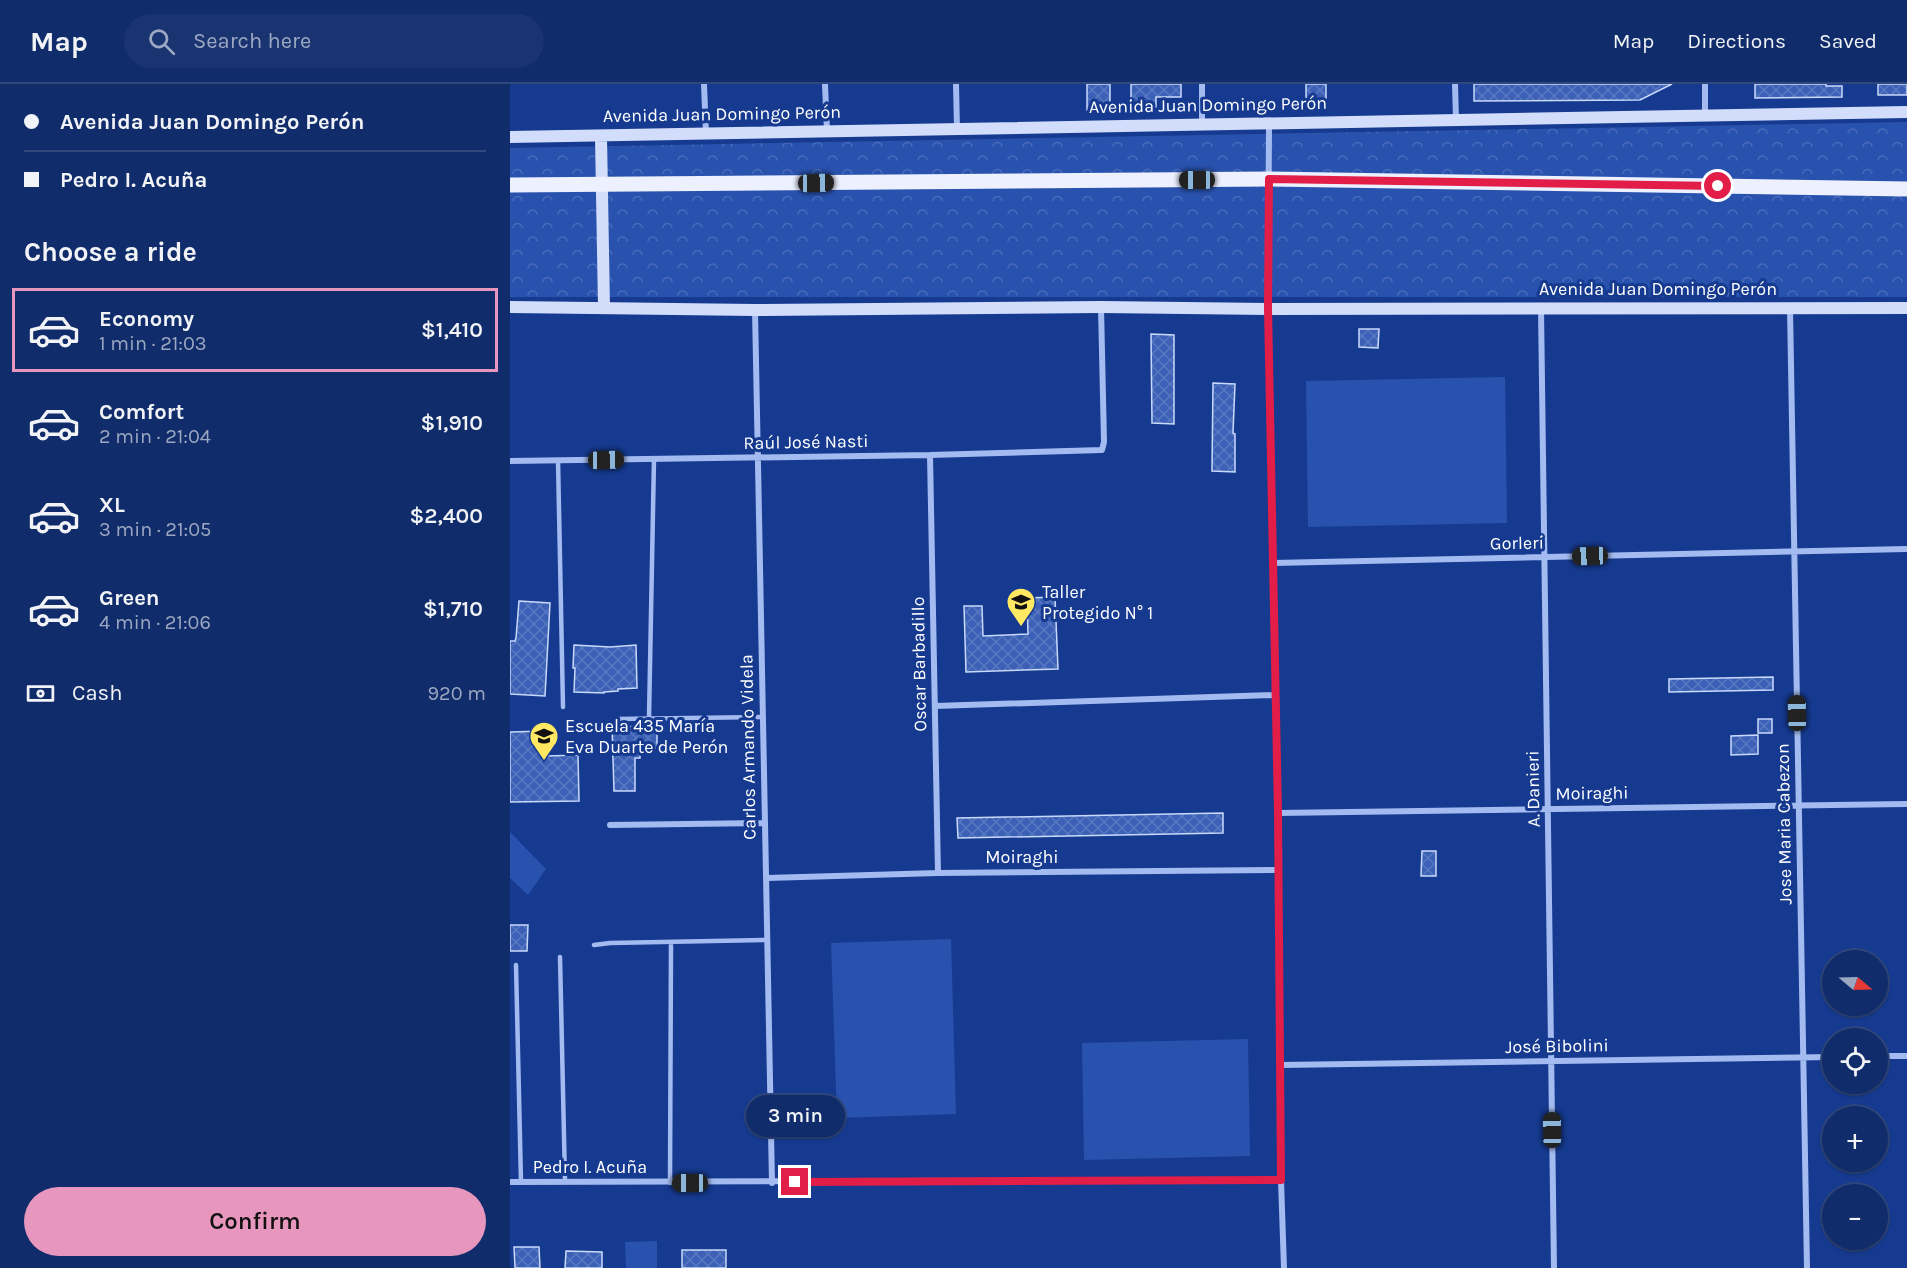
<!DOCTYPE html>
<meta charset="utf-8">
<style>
:root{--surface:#102c6b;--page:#193471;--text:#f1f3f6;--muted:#9ca7c1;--line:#30487e;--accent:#e797bd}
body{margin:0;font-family:Karla,sans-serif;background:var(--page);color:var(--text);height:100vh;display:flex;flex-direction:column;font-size:22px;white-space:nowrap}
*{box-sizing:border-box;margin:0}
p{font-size:20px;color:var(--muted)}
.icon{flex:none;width:33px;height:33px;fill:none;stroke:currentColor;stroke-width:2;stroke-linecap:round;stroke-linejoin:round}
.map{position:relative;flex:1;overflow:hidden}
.sheet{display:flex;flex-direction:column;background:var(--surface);width:510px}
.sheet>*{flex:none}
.hud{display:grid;align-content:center;height:132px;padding:0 24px;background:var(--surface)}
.needle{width:39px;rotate:109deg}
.tools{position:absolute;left:1312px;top:866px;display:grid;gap:12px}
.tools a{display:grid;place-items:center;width:66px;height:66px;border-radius:50%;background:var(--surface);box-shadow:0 2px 4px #0004,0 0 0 2px var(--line);font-size:30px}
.end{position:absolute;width:27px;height:27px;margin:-14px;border:8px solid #e11d48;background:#fff;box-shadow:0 0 0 3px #fff}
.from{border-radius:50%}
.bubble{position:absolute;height:42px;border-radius:21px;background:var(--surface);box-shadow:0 2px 4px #0004,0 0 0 2px var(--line);font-size:20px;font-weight:600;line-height:42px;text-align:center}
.car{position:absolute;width:18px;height:36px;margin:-18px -9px;border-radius:8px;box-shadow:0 0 4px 2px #0007;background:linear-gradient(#222 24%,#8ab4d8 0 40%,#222 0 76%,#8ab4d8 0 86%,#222 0)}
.hud b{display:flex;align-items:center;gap:21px;height:57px;font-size:22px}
.hud b+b{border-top:2px solid var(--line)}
.hud i{width:15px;height:15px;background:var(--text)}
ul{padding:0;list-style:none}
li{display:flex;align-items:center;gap:18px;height:84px;margin:0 12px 9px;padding:0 12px;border:3px solid transparent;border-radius:0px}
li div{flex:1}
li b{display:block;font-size:22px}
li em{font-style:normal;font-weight:600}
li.selected{border-color:var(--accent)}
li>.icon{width:54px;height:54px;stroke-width:1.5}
h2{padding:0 24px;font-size:27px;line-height:72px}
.pay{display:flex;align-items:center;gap:15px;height:66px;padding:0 24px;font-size:22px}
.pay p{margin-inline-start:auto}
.primary-button{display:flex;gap:12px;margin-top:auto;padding:12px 24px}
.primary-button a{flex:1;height:69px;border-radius:36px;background:var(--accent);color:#111;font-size:24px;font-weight:600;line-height:69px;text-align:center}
header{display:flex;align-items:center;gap:36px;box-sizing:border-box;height:84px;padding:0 30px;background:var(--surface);border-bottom:2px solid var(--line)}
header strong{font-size:28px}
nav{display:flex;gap:33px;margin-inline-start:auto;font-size:21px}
.search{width:420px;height:54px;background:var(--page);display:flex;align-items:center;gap:15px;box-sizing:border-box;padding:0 21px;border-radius:33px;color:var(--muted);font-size:22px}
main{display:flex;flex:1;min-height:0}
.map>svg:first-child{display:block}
</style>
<header>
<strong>Map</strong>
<div class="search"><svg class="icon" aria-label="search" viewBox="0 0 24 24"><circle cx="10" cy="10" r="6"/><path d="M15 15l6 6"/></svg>Search here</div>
<nav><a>Map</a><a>Directions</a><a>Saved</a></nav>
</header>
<main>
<section class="sheet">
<div class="hud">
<b><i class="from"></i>Avenida Juan Domingo Perón</b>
<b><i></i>Pedro I. Acuña</b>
</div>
<h2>Choose a ride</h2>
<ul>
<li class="selected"><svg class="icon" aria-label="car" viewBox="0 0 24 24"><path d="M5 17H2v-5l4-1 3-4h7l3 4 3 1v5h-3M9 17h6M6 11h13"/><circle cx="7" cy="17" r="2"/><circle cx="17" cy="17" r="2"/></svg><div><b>Economy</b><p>1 min · 21:03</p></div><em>$1,410</em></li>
<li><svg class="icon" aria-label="car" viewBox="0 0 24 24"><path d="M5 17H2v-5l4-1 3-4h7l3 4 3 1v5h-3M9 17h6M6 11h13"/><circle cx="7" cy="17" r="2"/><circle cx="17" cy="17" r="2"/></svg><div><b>Comfort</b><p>2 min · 21:04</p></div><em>$1,910</em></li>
<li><svg class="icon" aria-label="car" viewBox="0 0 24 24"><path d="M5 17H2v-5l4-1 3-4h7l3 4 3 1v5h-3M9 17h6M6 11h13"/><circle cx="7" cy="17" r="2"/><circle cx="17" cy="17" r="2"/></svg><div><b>XL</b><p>3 min · 21:05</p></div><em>$2,400</em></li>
<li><svg class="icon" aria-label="car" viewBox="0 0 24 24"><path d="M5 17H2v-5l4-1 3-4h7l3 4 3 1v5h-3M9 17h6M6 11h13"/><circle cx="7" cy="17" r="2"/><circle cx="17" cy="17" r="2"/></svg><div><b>Green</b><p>4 min · 21:06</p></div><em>$1,710</em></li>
</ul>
<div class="pay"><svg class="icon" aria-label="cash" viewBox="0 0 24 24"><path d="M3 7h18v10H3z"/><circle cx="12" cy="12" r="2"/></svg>Cash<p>920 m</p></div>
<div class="primary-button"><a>Confirm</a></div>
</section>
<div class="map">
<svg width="1397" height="1184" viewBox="0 0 1397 1184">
<defs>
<pattern id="park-crowns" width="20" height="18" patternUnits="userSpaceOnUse" patternTransform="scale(1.5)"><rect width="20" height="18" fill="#2952ae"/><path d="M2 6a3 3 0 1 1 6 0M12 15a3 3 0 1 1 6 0" fill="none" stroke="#496cba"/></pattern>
<pattern id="building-cross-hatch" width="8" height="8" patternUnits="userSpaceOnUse" patternTransform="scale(1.5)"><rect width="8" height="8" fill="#3b60b6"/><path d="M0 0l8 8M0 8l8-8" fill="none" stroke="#5878c1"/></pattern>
</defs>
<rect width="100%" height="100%" fill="#163a8f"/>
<!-- grass -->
<path fill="#2952ae" d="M995 293 997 439 798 443 796 297Z
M0 748 36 785 18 811 0 794Z
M441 855 446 1030 327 1034 321 859Z
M738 955 740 1072 574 1076 572 959Z
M147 1157V1184H116L115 1158Z"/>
<!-- park -->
<path fill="url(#park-crowns)" d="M1397 38V213H0V64Z"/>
<!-- building -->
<path fill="url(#building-cross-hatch)" stroke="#c9d9fb" stroke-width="1.5" d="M577 0H600V25L577 26Z
M621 0H671V13H646V23H621Z
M796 0H816V21H796Z
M964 0H1162L1130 16 964 17Z
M1245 0H1316V2H1332V13L1245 14Z
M1368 0H1397V11H1368Z
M849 245H869L868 264 849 263Z
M641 250 664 251V340L642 339Z
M703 299 725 300 723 349 725 350V388L702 387Z
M545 513 548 585 456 588 454 522H472L473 552 518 550 517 514Z
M9 517 40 519 35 612 0 610V557H5L6 554Z
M64 561 100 563 126 561 127 604 108 605V607L94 608V609L64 608 65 584H63Z
M1263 593V606L1159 608V595Z
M1248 635H1262V649H1248Z
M147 642V664H136V669H130V674H125V707H104L102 643Z
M36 647 37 672 68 671 69 717 0 718V648Z
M1248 651V670L1221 671V652Z
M713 729V749L448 754 447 734Z
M912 767H926V792H911Z
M0 841H18L17 867H0Z
M4 1163H29L30 1184H5Z
M172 1166H216V1184H172Z
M56 1167 92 1168V1184H55Z"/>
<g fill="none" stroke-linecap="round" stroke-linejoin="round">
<!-- service -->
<path stroke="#a3bbf0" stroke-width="4.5" d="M48 376 53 623
M139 634 144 375
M106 635 253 633
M84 861 100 859 257 856
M50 873 55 1097
M6 881 11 1098
M160 1099 161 859"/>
<!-- minor -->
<path stroke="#a3bbf0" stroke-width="6" d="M194 0 196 50
M315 0 317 47
M446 0 447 45
M692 0V40
M945 0 946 36
M1195 0V31
M759 40 758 225 768 729 771 1096 774 1184
M1031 225 1044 1184
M1280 225 1297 1184
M245 226 262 1099
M420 371 428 789
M0 377 420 371 592 366 594 358 591 223
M763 479 1397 465
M425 622 765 611
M768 729 1397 720
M100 741 254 739
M257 794 428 789 768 786
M1368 972H1397
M771 981 1323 973
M0 1098 771 1096"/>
<!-- secondary -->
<path stroke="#d1ddfb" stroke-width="12" d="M91 52 94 224
M0 53 1397 28
M0 223 245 226 591 223 758 225 1397 224"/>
<!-- primary -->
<path stroke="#ecf0ff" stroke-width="15" d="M0 101 759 95 1397 105"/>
</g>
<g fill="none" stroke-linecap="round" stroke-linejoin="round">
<!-- route -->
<path stroke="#e11d48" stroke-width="8" d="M285 1098 771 1096 768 729 758 225 759 95 1208 102"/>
</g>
<!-- icons -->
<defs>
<g id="school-pin" transform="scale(1.5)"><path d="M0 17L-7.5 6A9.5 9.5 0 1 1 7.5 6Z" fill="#ffe862" stroke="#163a8f"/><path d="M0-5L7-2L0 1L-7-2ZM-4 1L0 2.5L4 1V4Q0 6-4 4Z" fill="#111"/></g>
</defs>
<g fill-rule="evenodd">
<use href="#school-pin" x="511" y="518"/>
<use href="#school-pin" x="34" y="652"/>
</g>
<g text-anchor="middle" stroke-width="6" stroke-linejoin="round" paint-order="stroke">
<!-- street labels -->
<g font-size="18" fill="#fff" stroke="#163a8f">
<text transform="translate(698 21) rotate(-1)" y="6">Avenida Juan Domingo Perón</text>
<text transform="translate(212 30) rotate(-1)" y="6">Avenida Juan Domingo Perón</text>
<text x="1148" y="211">Avenida Juan Domingo Perón</text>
<text transform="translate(296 358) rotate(-1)" y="6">Raúl José Nasti</text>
<text transform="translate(1007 459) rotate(-1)" y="6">Gorleri</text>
<text transform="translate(409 580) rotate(-91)" y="6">Oscar Barbadillo</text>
<text transform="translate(238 663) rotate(-91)" y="6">Carlos Armando Videla</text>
<text transform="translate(1023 705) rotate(-91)" y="6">A. Danieri</text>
<text transform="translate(1082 709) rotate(-1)" y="6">Moiraghi</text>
<text transform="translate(1274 740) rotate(-91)" y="6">Jose Maria Cabezon</text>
<text x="512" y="779">Moiraghi</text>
<text transform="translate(1047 962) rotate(-1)" y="6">José Bibolini</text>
<text x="80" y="1089">Pedro I. Acuña</text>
</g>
<!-- poi labels -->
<g font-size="18" fill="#fff" stroke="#163a8f" text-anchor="start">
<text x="532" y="514">Taller<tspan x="532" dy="21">Protegido N° 1</tspan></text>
<text x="55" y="648">Escuela 435 María<tspan x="55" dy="21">Eva Duarte de Perón</tspan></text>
</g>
</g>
</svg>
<div class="tools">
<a><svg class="needle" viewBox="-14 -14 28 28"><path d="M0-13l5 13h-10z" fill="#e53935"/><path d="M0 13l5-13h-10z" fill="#9ca7c1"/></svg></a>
<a><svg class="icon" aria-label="locate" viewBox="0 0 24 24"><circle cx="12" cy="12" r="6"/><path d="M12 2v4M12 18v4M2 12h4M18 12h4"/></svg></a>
<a>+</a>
<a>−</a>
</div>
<i class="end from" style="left:1208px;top:102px"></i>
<i class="end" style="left:285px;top:1098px"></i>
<div class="bubble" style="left:236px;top:1011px;width:99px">3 min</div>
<i class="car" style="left:687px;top:96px;rotate:270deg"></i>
<i class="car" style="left:306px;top:99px;rotate:89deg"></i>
<i class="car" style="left:96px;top:376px;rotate:89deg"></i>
<i class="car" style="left:1080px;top:472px;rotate:268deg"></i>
<i class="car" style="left:1287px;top:629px;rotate:359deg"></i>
<i class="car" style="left:1042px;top:1046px;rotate:359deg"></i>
<i class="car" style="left:180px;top:1099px;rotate:270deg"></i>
</div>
</main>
